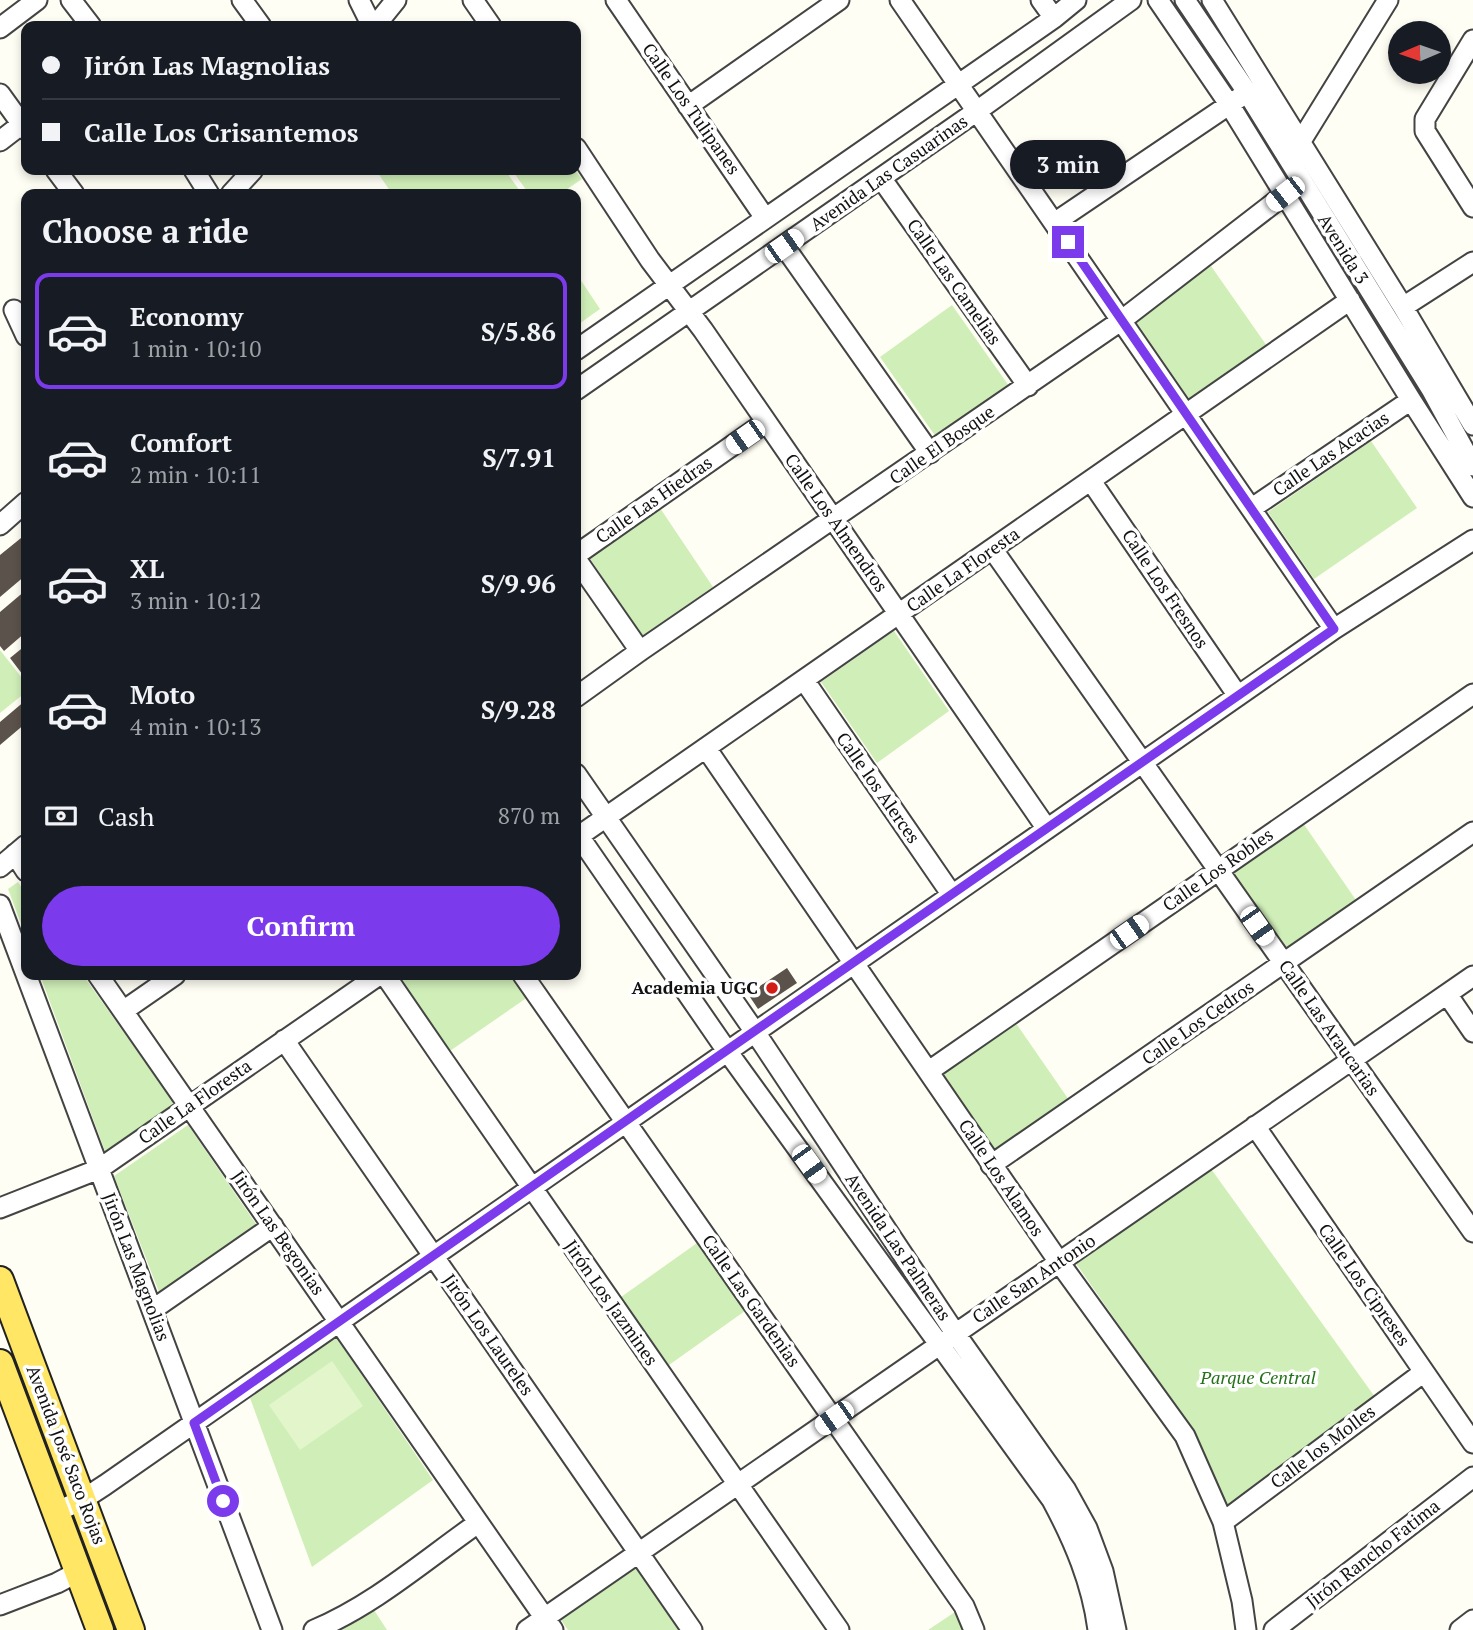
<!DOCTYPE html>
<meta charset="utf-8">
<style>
:root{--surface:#171b24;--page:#20242c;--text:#f1f3f6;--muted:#9ea1a6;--line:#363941;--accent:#7c3aed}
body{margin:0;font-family:"PT Serif",serif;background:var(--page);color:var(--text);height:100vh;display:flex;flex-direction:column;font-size:26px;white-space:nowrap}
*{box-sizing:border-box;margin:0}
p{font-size:23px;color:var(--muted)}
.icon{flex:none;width:38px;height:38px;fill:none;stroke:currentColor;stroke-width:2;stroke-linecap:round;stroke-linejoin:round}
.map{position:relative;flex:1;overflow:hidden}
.details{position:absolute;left:21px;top:189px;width:560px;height:791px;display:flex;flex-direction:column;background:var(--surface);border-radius:14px;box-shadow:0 4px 10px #0003}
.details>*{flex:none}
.guide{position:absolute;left:21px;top:21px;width:560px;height:154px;border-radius:14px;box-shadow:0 4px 10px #0003;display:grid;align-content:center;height:154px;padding:0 21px;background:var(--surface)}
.needle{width:46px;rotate:268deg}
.controls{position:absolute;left:1388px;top:21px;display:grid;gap:14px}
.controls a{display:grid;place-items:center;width:63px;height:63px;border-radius:50%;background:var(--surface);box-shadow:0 4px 10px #0003;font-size:35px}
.end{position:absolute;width:32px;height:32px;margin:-16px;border:9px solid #7c3aed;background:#fff;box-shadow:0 0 0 4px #fff}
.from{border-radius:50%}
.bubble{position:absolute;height:49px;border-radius:24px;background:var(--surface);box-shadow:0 4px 10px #0003;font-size:23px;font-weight:700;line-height:49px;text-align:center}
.car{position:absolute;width:21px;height:42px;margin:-21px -10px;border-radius:9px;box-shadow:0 0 5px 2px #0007;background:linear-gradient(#fff 24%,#345 0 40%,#fff 0 76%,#345 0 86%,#fff 0)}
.guide b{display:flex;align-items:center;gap:24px;height:66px;font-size:26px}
.guide b+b{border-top:2px solid var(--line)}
.guide i{width:18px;height:18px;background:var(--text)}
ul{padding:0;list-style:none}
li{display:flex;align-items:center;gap:21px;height:116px;margin:0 14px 10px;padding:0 7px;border:4px solid transparent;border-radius:14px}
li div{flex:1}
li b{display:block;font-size:26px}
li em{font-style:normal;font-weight:700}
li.current{border-color:var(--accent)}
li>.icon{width:63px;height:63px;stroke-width:1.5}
h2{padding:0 21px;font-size:32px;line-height:84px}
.pay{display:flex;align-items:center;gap:18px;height:77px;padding:0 21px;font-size:26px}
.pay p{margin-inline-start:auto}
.action{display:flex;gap:14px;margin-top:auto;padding:14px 21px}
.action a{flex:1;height:80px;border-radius:42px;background:var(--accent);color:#fff;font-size:28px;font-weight:700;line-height:80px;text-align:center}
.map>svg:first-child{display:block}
</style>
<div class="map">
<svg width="1473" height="1630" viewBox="0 0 1473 1630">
<rect width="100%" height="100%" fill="#fffef4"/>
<!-- green -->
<path fill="#d0efb8" d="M376 170H505L522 194H392Z
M512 170H575L582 179 560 194H529Z
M1211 266 1267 346 1190 400 1135 320Z
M576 273 600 309 576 326Z
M952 305 1009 386 936 437 880 357Z
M1371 441 1417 508 1314 579 1268 512Z
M660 508 713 587 642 636 589 557Z
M894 631 949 711 877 763 821 682Z
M0 650 26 683V692L0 713Z
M1303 823 1358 903 1286 954 1230 874Z
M18 882 26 894V937L8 889Z
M40 975H83L174 1103 106 1154Z
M400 975H513L528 997 447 1053 395 978Z
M1013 1019 1069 1100 996 1151 940 1070Z
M188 1125 256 1224 159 1292 114 1176Z
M1209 1166 1375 1397 1226 1508 1188 1424 1075 1262Z
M697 1243 745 1311 669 1365 621 1297Z
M336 1337 433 1480 312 1567 250 1398Z
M640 1565 684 1630H568L561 1620Z
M374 1610 387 1630H340Z
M955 1612 964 1630H928Z"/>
<!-- pitch -->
<path fill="#e3f5cb" d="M332 1361 363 1406 300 1450 269 1405Z"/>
<!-- building -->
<path fill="#5b534b" d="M26 534V575L0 597V555Z
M26 590V632L4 651 0 646V612Z
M26 645V679L10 658Z
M26 700V723L0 745V722Z
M787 968 797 983 758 1009 748 994Z"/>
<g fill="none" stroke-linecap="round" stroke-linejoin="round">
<!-- minor casing -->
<g stroke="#444" stroke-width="23">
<path id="minor" d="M71 0 91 26
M242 0 261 26
M359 0 372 26
M473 0 491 26
M616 0 765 218
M900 0 1334 629
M1041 0 1054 18
M1158 0 1229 104 1411 400 1473 497
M1185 0 1247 92 1431 389 1473 466
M1212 0 1403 307 1473 425
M375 26 396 0
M0 28 37 0
M1473 40 1425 119V131L1473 207
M0 94 26 130
M688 106 839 0
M0 141 22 124
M1301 141 1388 0
M576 148 650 260 703 330 1047 829
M56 170 74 194
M194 170 209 194
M881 178 1028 386
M231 194 253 170
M1054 223 1239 98
M784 246 930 453
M1403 307 1473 262
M14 310 26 336
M576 350 1054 18 1076 0
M576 390 977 111 1131 0
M1091 481 1238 696
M1252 508 1411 400
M0 525 26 502
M993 550 1473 1232
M576 555 766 422
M576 559 640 651
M804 680 952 895
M576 697 640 651 1122 320 1301 182
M706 748 1059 1262 1185 1436 1223 1522 1242 1601 1246 1630
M576 774 755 1032 955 1333 1066 1490 1087 1528 1103 1571 1116 1630
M576 832 727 1051 1052 1500C1074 1541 1092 1583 1098 1630
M576 838 1350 300
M15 854 26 871
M0 867 26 845
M0 905 272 1630
M98 975 553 1630
M385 975 442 1058 839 1630
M523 975 964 1606 974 1630
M1447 994 1473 1032
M123 1011 175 975
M284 1040 692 1630
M929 1071 1473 694
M1255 1126 1473 1443
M991 1165 1473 832
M0 1208 99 1169 379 975
M152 1310 273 1226
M56 1512 82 1500 105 1485 1334 629 1473 540
M1223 1522 1424 1372
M0 1605 57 1583 78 1572
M314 1630C374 1605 425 1560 478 1523
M527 1630 1473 976
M1274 1630 1473 1477
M1460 1630 1473 1620"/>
</g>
<!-- major casing -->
<g stroke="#222" stroke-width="30">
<path id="major" d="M0 1280 131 1630
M0 1363 100 1630"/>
</g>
<!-- minor -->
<use href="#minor" stroke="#fff" stroke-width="19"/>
<!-- major -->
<use href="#major" stroke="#ffe664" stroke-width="26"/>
</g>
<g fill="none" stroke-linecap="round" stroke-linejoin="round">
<!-- route -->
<path stroke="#7c3aed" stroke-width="9" d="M223 1501 194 1423 710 1062 1334 629 1068 242"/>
</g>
<!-- markers -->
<circle fill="#d21d17" stroke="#fff" stroke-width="2.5" cx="772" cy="988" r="7"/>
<g text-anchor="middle" stroke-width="7" stroke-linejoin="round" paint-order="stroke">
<!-- street labels -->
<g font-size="18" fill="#111" stroke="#fff">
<text transform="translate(691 109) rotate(55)" y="6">Calle Los Tulipanes</text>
<text transform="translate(889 173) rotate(-35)" y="6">Avenida Las Casuarinas</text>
<text transform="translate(1343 249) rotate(58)" y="6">Avenida 3</text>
<text transform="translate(954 282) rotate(55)" y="6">Calle Las Camelias</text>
<text transform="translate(942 445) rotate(-35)" y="6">Calle El Bosque</text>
<text transform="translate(1331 454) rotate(-34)" y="6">Calle Las Acacias</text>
<text transform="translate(654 500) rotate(-35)" y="6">Calle Las Hiedras</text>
<text transform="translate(836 523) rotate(55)" y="6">Calle Los Almendros</text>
<text transform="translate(963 570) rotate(-35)" y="6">Calle La Floresta</text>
<text transform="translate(1165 589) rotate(56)" y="6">Calle Los Fresnos</text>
<text transform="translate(878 788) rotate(55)" y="6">Calle los Alerces</text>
<text transform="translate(1218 870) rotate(-35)" y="6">Calle Los Robles</text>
<text transform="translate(1198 1023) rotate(-35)" y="6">Calle Los Cedros</text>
<text transform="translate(1329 1028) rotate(55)" y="6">Calle Las Araucarias</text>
<text transform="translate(195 1102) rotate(-35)" y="6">Calle La Floresta</text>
<text transform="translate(1001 1178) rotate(56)" y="6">Calle Los Alamos</text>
<text transform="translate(278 1233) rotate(55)" y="6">Jirón Las Begonias</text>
<text transform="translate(898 1247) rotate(56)" y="6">Avenida Las Palmeras</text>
<text transform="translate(136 1267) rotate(69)" y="6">Jirón Las Magnolias</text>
<text transform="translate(1034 1279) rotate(-34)" y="6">Calle San Antonio</text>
<text transform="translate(1364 1285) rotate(55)" y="6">Calle Los Cipreses</text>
<text transform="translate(751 1301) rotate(55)" y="6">Calle Las Gardenias</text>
<text transform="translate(611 1303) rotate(55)" y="6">Jirón Los Jazmines</text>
<text transform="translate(488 1335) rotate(55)" y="6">Jirón Los Laureles</text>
<text transform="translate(1323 1447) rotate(-37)" y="6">Calle los Molles</text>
<text transform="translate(66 1455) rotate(69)" y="6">Avenida José Saco Rojas</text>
<text transform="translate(1373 1554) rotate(-38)" y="6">Jirón Rancho Fatima</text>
</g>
<!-- poi labels -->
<g font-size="18" font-weight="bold" fill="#111" stroke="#fff" text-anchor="end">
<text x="758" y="994">Academia UGC</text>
</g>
<!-- park labels -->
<g font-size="18" font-style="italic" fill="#237118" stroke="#fff">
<text x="1258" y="1384">Parque Central</text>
</g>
</g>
</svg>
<div class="controls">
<a><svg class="needle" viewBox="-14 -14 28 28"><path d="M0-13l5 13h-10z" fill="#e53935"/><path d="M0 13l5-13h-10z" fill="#9ea1a6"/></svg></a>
</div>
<i class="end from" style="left:223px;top:1501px"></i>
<i class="end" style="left:1068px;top:242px"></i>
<div class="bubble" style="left:1010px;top:140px;width:116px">3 min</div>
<i class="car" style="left:1285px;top:194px;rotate:232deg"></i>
<i class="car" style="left:784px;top:246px;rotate:55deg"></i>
<i class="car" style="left:745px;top:437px;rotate:235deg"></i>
<i class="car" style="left:1257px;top:926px;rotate:145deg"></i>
<i class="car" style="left:1129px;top:932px;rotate:55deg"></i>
<i class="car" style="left:809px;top:1164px;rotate:144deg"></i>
<i class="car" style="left:834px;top:1418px;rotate:235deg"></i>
<div class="guide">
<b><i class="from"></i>Jirón Las Magnolias</b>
<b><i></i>Calle Los Crisantemos</b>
</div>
<section class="details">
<h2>Choose a ride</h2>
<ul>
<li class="current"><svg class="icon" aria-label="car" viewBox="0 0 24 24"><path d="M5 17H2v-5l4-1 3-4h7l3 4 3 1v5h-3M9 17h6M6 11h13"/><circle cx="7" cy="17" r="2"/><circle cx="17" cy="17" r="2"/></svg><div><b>Economy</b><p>1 min · 10:10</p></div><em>S/5.86</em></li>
<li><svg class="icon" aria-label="car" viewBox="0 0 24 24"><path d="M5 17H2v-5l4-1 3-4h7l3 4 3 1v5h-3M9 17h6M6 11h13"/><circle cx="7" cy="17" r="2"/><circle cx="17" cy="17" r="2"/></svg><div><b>Comfort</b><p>2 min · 10:11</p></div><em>S/7.91</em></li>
<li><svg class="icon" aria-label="car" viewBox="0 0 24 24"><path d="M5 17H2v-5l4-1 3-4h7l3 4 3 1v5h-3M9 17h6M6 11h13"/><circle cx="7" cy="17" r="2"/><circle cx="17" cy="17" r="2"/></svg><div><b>XL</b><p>3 min · 10:12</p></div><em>S/9.96</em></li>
<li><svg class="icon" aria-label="car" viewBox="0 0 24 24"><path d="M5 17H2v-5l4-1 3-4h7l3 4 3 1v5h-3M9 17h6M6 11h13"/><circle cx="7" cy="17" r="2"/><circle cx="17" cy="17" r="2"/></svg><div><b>Moto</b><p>4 min · 10:13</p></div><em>S/9.28</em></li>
</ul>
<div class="pay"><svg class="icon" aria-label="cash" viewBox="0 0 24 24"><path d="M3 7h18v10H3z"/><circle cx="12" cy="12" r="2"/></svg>Cash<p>870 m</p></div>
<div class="action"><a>Confirm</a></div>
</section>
</div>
